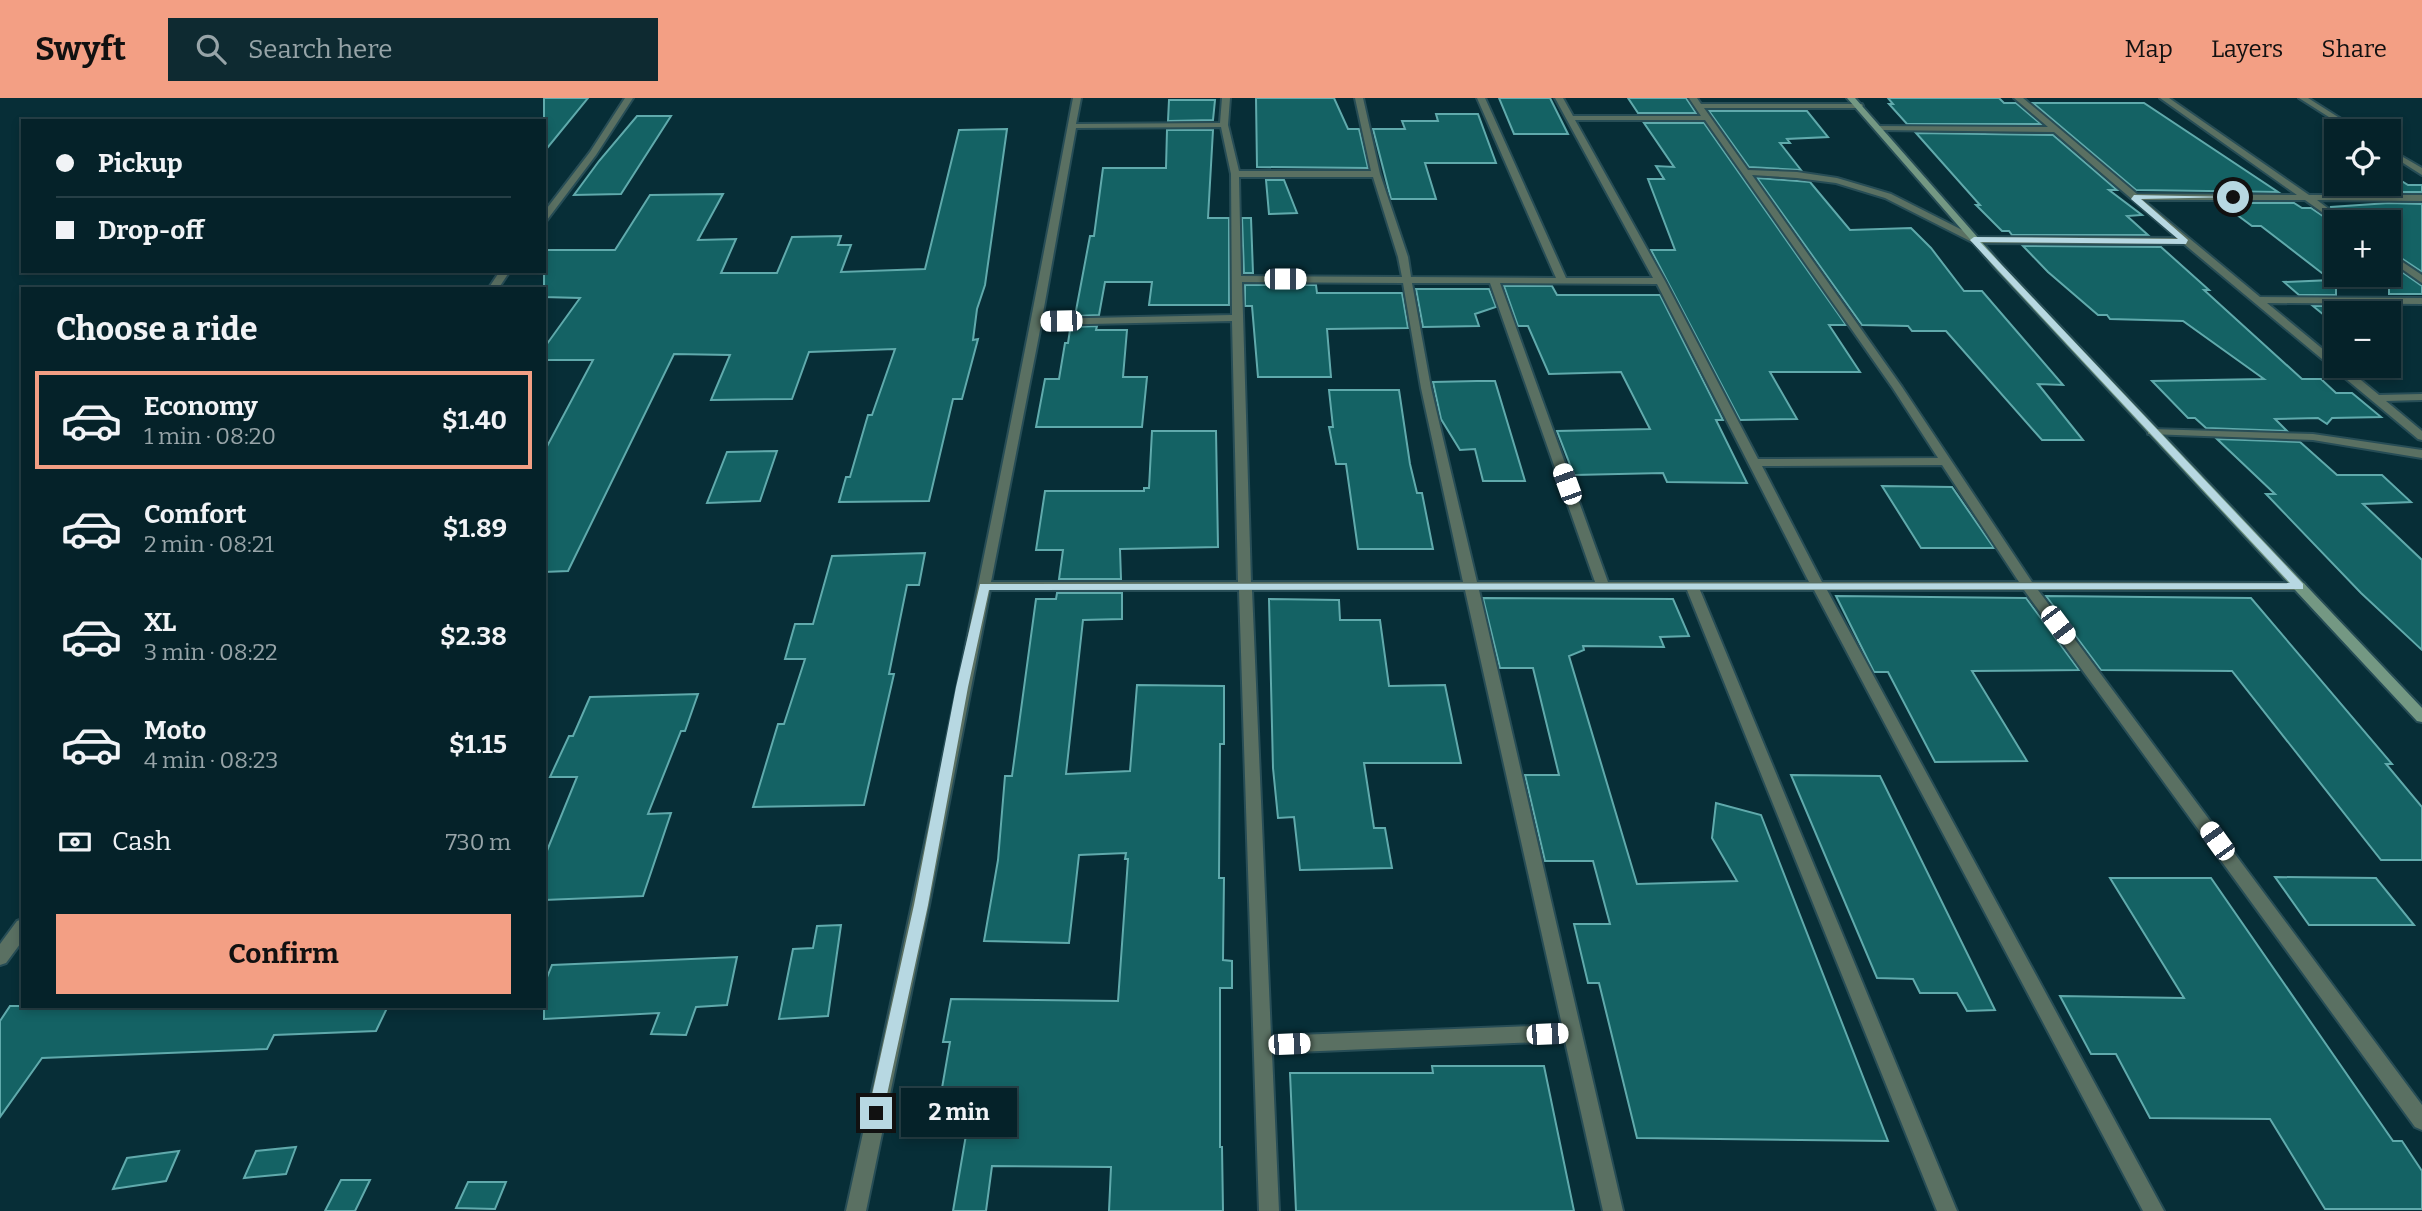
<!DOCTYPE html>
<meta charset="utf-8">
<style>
:root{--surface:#052229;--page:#0e2a31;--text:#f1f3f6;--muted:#97a4a8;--line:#263f46;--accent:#f39f84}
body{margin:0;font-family:Bitter,serif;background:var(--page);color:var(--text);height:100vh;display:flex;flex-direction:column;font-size:26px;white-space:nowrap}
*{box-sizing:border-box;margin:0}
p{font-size:23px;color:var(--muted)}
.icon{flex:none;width:38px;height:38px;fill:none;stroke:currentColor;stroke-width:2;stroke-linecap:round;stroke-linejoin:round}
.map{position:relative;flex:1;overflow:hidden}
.drawer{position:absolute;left:21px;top:189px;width:525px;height:721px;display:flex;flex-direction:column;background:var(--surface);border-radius:0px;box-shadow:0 4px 10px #0003,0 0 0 2px var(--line)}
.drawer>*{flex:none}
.top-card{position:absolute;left:21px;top:21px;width:525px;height:154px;border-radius:0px;box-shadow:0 4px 10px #0003,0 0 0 2px var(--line);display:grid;align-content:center;height:154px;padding:0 35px;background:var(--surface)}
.tools{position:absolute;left:2324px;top:21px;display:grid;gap:14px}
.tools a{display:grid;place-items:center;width:77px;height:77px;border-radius:0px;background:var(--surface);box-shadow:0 4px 10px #0003,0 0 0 2px var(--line);font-size:35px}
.end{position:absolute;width:32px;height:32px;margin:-16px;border:9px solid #b7d8e2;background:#111;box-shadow:0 0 0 4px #111}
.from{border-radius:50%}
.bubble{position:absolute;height:49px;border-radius:0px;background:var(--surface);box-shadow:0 4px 10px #0003,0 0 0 2px var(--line);font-size:23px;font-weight:700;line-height:49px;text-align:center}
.car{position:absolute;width:21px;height:42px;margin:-21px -10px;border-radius:9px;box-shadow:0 0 5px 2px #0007;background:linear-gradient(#fff 24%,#345 0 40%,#fff 0 76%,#345 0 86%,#fff 0)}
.top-card b{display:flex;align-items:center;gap:24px;height:66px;font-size:26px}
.top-card b+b{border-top:2px solid var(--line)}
.top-card i{width:18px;height:18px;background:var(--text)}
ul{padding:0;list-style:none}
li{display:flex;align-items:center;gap:21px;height:98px;margin:0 14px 10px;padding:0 21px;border:4px solid transparent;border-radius:0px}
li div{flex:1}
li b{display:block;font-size:26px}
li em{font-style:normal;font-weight:700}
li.current{border-color:var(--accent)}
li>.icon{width:63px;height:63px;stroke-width:1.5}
h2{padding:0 35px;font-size:32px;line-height:84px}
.pay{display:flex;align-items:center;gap:18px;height:77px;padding:0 35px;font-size:26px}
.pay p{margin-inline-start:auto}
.button{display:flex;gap:14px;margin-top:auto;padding:14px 35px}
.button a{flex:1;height:80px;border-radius:0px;background:var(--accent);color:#111;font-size:28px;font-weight:700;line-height:80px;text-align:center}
header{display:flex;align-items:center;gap:42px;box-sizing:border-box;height:98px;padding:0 35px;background:var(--accent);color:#111}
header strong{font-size:33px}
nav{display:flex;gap:38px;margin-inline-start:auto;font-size:24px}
.search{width:490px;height:63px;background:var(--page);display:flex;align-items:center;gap:18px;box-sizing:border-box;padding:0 24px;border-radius:0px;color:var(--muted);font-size:26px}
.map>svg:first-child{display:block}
</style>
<header>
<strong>Swyft</strong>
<div class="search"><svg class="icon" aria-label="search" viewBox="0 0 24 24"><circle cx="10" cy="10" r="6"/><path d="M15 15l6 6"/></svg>Search here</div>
<nav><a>Map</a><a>Layers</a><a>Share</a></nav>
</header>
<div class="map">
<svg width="2422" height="1113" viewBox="0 0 2422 1113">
<rect width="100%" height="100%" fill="#072e37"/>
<!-- building -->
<path fill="#146264" stroke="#60aaac" stroke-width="2" d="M544 0H588L544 54Z
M1256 0H1334L1348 31H1359L1368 70 1257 69Z
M1499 0H1550L1568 36H1514Z
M1628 0H1686L1696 15H1638Z
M1888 0H1999L2004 5H2016L2041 26H1907L1889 6H1893Z
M1169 2H1215L1213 22 1168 23Z
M2033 5H2144L2278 94 2136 92Z
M1709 13H1807L1828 39 1787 41 1790 45H1780L1801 72 1749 69Z
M1436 16H1478L1496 65H1425L1436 101H1391L1373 31H1405L1402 23H1438Z
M637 18H671L621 96 574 97 599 63Z
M1644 25H1704L1846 227H1829L1860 274H1770L1797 321 1740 322 1651 152H1675L1648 81H1664L1656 68 1674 69Z
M1007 31 985 187 977 211 973 242 978 241 962 301H953L929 403 839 404 846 379H850L868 317H872L895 251 809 254 792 301 711 302 730 257 674 256 568 473 544 474V354L593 262H544V250L580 200 544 199V152H615L650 97 723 96 698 142 736 141 721 175H777L792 139 841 138 838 147H851L841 174 925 171 959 32Z
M1167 32H1213L1208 120H1229V207H1149L1152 184H1105L1099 217 1075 218 1090 138H1094L1103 70H1166Z
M1916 35 2053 37 2117 92H2109L2142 117 2127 118 2148 137H2012L2009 133H2002L1976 107H1980Z
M2389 75 2408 87H2422V94H2389Z
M1757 80 1810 84 1850 132 1911 130 1931 150 1964 193H1982L2063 287 2038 286 2083 342H2042L1946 233H1912L1908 228 1862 227Z
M1266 82H1284L1297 115 1269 116Z
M2221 105H2294L2302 110H2311L2336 127V197H2299L2284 184 2331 182 2261 128H2252Z
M2389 105 2422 106V174L2389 152V124H2363L2330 109Z
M1242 120H1251L1253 175H1244Z
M2023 148 2161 149 2209 192H2204L2302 281H2321L2336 295H2352L2381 319 2332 320 2327 326 2318 320 2275 321 2287 333 2206 330 2195 320H2188L2152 283 2264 281 2183 223 2110 221 2107 217H2098L2048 174Z
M2389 165 2422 188V196H2389Z
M1245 187H1316L1317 195H1402L1408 230 1327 231 1331 279H1258L1252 208H1245Z
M1504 188H1552L1557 197H1660L1723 322H1716L1747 385 1667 384 1663 375 1574 377 1557 333 1650 331 1621 274 1549 276 1528 228H1518Z
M1416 191H1489L1496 209 1475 216 1479 228 1423 229Z
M2313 208H2336V227Z
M1097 228 1096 232H1127L1123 279H1147L1142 329H1036L1045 281H1059L1065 245H1068L1070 232 1073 229Z
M1477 283H1495L1525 383H1483L1475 351 1460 352 1441 321 1433 284Z
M1329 292H1399L1410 366 1417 395H1422L1433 451H1358L1346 366H1336L1329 329H1333Z
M1152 333H1216L1218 449 1120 451 1121 481H1059L1063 452H1036L1045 393H1144V390H1149Z
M2217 341 2300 344 2337 377H2382L2411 404 2363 406 2422 462V552L2361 495 2266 396H2275Z
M777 353 760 403 707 405 727 354Z
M1882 388 1952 389 1994 450H1921Z
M925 455 919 487H907L889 576H894L864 707 753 709 778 626H784L805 561H785L795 526H813L832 458Z
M1057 495H1122V521L1083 522 1066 676 1130 673 1137 587 1224 588V646H1220L1219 780H1224L1223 862 1232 863V890H1220V1049H1222L1223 1113H1109L1111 1069 992 1068 986 1113H953L966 1037 934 1036 950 944H943L951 901 1118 903 1128 761H1125L1126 755 1079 757 1069 845 984 843 998 762 1005 678H1012L1036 501H1056Z
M1836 498 2026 500 2079 572 1972 573 2027 663 1935 664 1888 574H1874Z
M2046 498 2251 500 2392 666H2386L2422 709V762H2381L2232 573 2101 572Z
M1483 500 1673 501 1689 538 1660 539 1664 549 1583 548 1584 552 1569 558 1637 786 1737 783 1712 740 1716 705 1761 717 1888 1043 1637 1040 1599 885H1588L1574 826H1610L1593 763H1545L1525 677H1559L1533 570H1500Z
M1269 501 1339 502 1340 522H1380L1389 588 1445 587 1461 665H1364L1374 730H1385L1392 770 1300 772 1294 719 1278 720 1273 670Z
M698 596 685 633H681L648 716 671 715 643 798 544 802V760L577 679H550L569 638H573L590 599Z
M1791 677 1880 678 1995 912 1967 913 1957 895H1920L1913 881 1877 880Z
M2275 779 2376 780 2414 827H2309Z
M2110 780H2211L2393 1043H2402L2422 1073V1111H2325L2270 1021 2150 1020 2116 956H2091L2060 898 2184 900Z
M841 827 828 918 779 921 793 851 813 850 817 828Z
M737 859 727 907 696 909 686 937 651 936 659 915 544 921V887L552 867Z
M10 908H388L376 933 274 937 267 951 42 960 0 1019V923Z
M1432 968H1544L1574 1113H1296L1290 975H1433Z
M296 1049 286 1076 244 1080 256 1053Z
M179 1053 166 1083 113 1091 127 1060Z
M341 1082H370L355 1113H325Z
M468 1084H506L495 1111 456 1110Z"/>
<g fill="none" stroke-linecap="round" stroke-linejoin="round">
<!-- street casing -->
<g stroke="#274d56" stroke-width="4">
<path id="street" d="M625 0H633L596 57 547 122 544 123V114L590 54Z
M1073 0H1081L1076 26 1220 25 1222 0H1230L1228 27 1239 73H1371L1355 0H1363L1380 76 1408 159 1411 179 1556 180 1477 0H1485L1566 180H1653L1555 0H1563L1573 18H1701L1689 0H1697L1701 6H1862L1863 8 1859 10H1704L1748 72 1797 74 1837 80 1891 96 1976 139 2177 140 2054 34 1879 32H1876V28L2048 29 2014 0H2023L2137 96 2297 97 2160 0H2169L2309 97H2422V103L2317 102 2346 124H2336L2305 102H2143L2260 199 2422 200V206L2267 205 2336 262V268H2344L2379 297 2422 296V302L2386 303 2422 333V342L2418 341 2184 146 1974 145 1885 100 1836 85 1797 80 1752 77 1902 289 2032 484 2304 485 2306 488 2304 491 2299 492H2038L2422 1007V1032L2415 1029 2024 492H1827L2164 1113H2143L1814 492H1700L1957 1113H1937L1687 492H1479L1623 1113H1603L1565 943 1272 955 1279 1113H1259L1239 492H990L929 807 866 1113H846C927 743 1004 371 1073 0ZM1575 22H1705L1892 289 1938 360 1758 361 1665 183ZM1221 29 1231 76 1232 217 1042 221 1076 30ZM1239 79H1373L1398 159 1402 179 1241 178ZM1242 184 1403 185 1421 290 1463 484H1251ZM1412 185H1490L1595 484H1477L1431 290ZM1500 185 1657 186 1809 484H1608ZM1232 223 1238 484H991L1041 227ZM1942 367 2019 484H1822L1762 368ZM1252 492H1465L1562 927 1271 938Z
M2299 0H2308L2360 33H2351Z
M2389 51 2422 70V77L2389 56Z
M2389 155 2422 177V185L2389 162Z
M500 173H510L498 191H488Z
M2152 331 2313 336 2422 352V360L2313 342 2148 336V332Z
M23 821V842L6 865 0 867V846L17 823Z"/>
</g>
<!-- secondary casing -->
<g stroke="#274d56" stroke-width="4">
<path id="secondary" d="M1847 0H1855L2002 167 2422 610V624L2417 623 1996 171Z"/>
</g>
<!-- street -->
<use href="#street" fill="#5a7062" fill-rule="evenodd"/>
<!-- secondary -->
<use href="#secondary" fill="#749883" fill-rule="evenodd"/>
</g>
<!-- route -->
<path fill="#b7d8e2" d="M2134 97 2236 99 2141 101 2188 142 2186 146 1980 144 2303 486V491L989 492 968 589 928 807 883 1015 881 1020 876 1022 870 1020 868 1015 914 807 956 589 980 486 2290 485 1970 142 1974 139 2178 141 2131 101Z"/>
</svg>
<div class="tools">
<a><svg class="icon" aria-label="locate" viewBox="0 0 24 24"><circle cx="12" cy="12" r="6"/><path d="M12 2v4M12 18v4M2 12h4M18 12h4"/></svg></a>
<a>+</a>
<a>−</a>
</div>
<i class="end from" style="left:2233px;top:99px"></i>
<i class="end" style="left:876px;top:1015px"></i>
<div class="bubble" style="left:901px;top:990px;width:116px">2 min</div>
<i class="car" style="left:1285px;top:181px;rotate:90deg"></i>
<i class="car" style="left:1061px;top:223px;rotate:269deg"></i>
<i class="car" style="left:1567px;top:386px;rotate:340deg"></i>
<i class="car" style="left:2058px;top:527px;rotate:143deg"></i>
<i class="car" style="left:2217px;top:743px;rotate:324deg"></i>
<i class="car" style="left:1547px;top:936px;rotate:88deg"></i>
<i class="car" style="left:1289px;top:946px;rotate:88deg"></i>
<div class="top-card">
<b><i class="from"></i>Pickup</b>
<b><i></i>Drop-off</b>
</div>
<section class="drawer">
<h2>Choose a ride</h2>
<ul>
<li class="current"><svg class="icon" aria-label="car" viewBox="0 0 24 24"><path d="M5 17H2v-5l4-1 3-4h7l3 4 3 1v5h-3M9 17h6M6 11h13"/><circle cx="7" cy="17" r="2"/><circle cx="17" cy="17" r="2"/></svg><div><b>Economy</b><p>1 min · 08:20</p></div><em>$1.40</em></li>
<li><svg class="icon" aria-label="car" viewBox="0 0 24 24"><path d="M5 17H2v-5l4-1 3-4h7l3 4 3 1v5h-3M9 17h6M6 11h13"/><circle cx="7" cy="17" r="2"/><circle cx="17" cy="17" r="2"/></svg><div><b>Comfort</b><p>2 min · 08:21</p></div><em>$1.89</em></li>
<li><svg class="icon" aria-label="car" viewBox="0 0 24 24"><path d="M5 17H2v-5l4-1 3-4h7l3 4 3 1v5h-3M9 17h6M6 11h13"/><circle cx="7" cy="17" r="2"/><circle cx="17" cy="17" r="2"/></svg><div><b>XL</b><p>3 min · 08:22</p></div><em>$2.38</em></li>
<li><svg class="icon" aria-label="car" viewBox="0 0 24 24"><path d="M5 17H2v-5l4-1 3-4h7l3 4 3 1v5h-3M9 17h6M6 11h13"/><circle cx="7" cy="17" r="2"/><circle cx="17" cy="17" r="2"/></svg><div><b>Moto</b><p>4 min · 08:23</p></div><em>$1.15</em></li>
</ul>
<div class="pay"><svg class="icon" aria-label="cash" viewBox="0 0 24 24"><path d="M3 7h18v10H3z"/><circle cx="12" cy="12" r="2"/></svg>Cash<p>730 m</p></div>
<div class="button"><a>Confirm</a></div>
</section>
</div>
